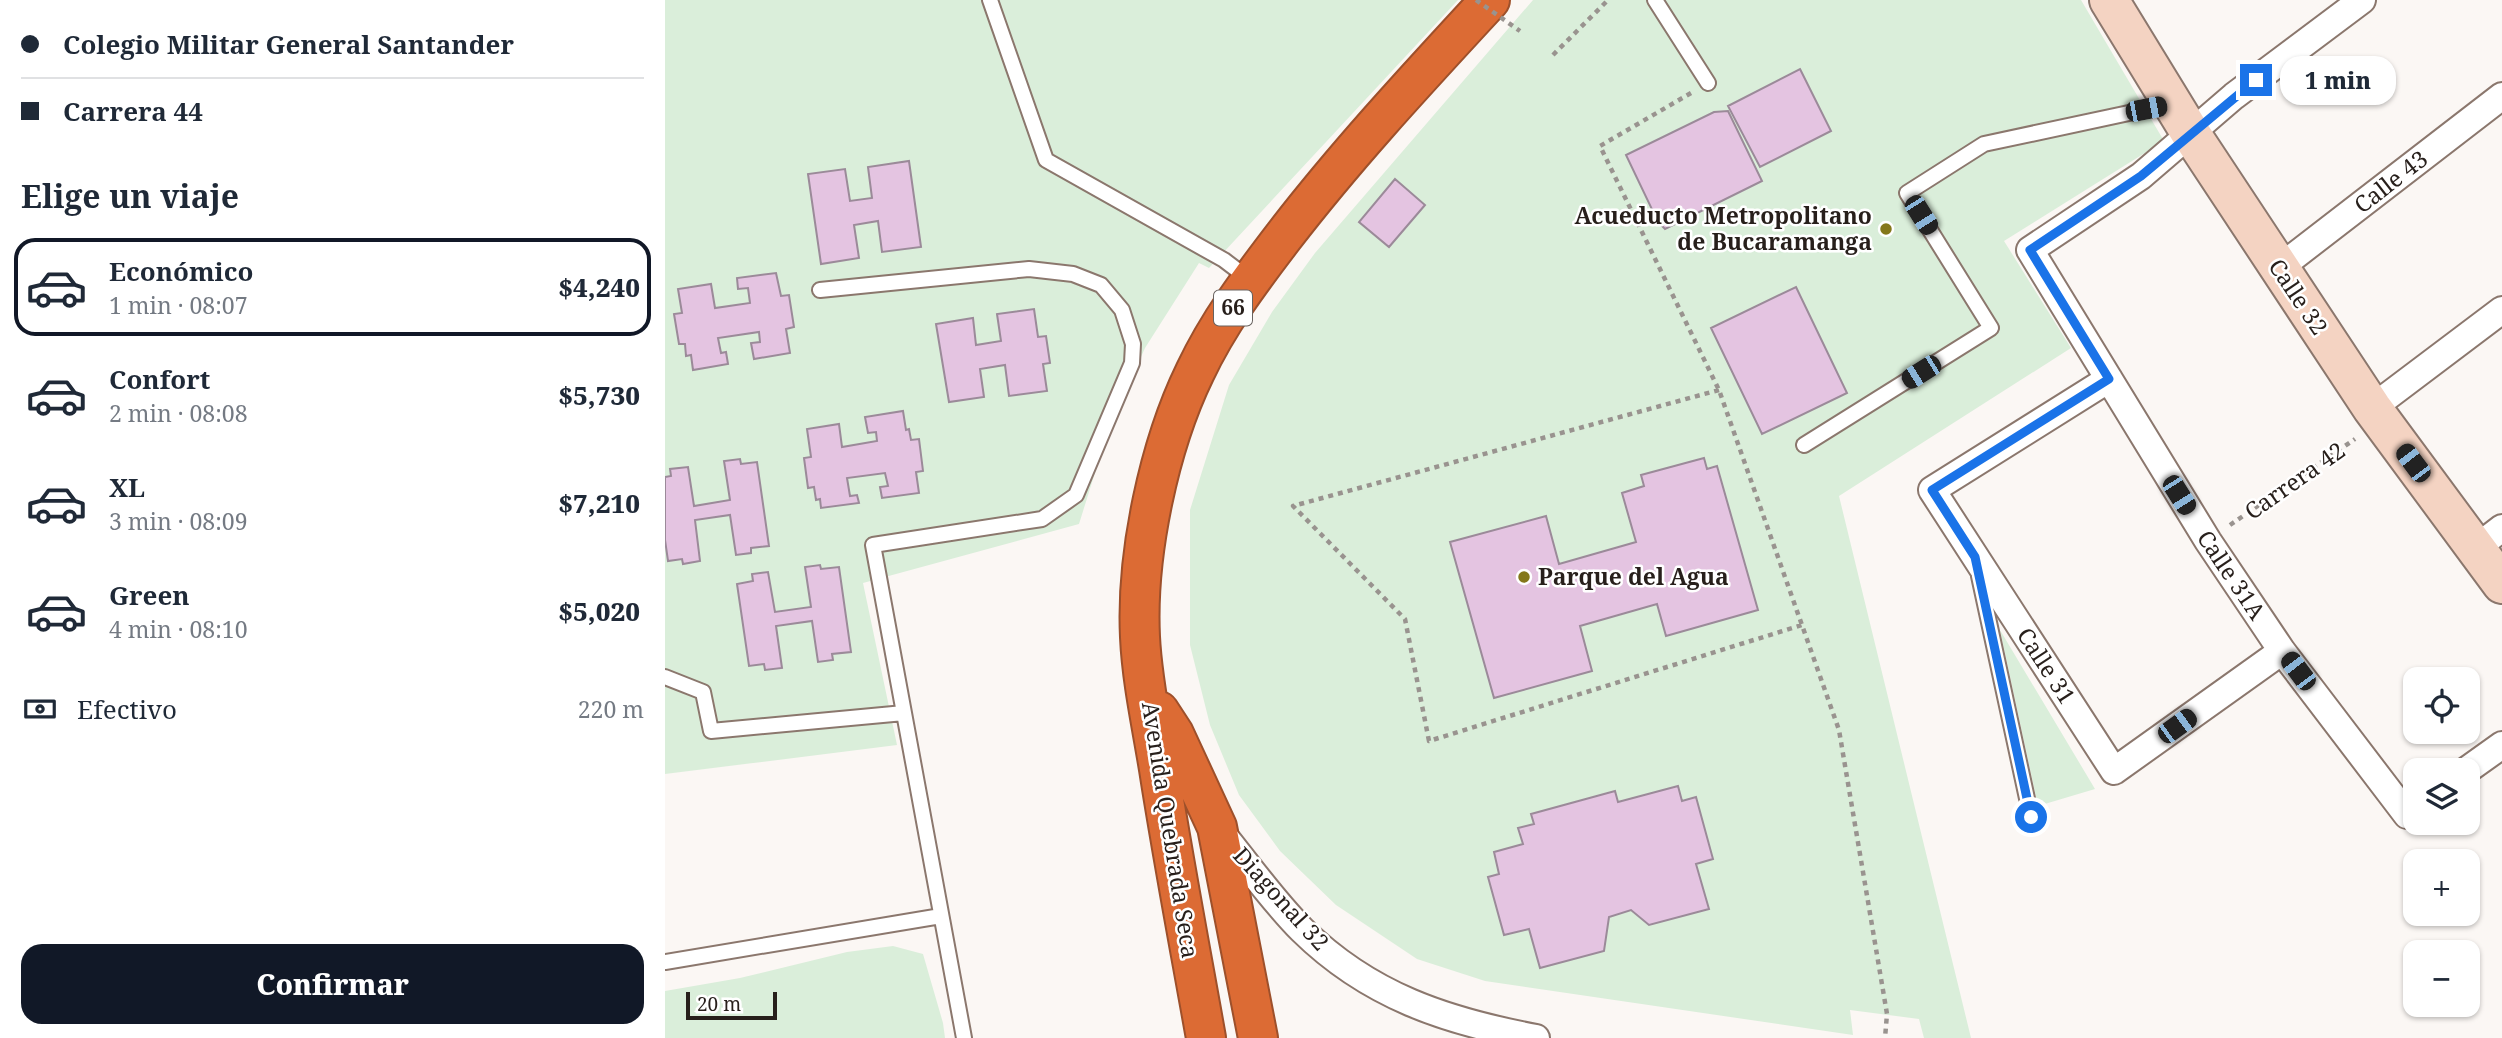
<!DOCTYPE html>
<html lang="es">
<meta charset="utf-8">
<style>
:root{--surface:#fff;--page:#f6f6f7;--text:#1f2937;--muted:#747a83;--line:#e0e1e3;--accent:#111827}
body{margin:0;font-family:"Noto Serif",serif;background:var(--page);color:var(--text);height:100vh;display:flex;flex-direction:column;font-size:26px;white-space:nowrap}
*{box-sizing:border-box;margin:0}
p{font-size:23px;color:var(--muted)}
.icon{flex:none;width:38px;height:38px;fill:none;stroke:currentColor;stroke-width:2;stroke-linecap:round;stroke-linejoin:round}
.map{position:relative;flex:1;overflow:hidden}
.panel{display:flex;flex-direction:column;background:var(--surface);width:665px}
.panel>*{flex:none}
.hud{display:grid;align-content:center;height:154px;padding:0 21px;background:var(--surface)}
.tools{position:absolute;left:1738px;top:667px;display:grid;gap:14px}
.tools a{display:grid;place-items:center;width:77px;height:77px;border-radius:14px;background:var(--surface);box-shadow:0 2px 5px #0004;font-size:35px}
.scale{position:absolute;left:21px;bottom:18px;width:91px;box-sizing:border-box;padding-left:7px;border:4px solid #271f1b;border-top:0;font-size:19px;line-height:24px;white-space:nowrap;color:#271f1b;-webkit-text-stroke:5px #fff;paint-order:stroke}
.end{position:absolute;width:32px;height:32px;margin:-16px;border:9px solid #1a73e8;background:#fff;box-shadow:0 0 0 4px #fff}
.from{border-radius:50%}
.bubble{position:absolute;height:49px;border-radius:21px;background:var(--surface);box-shadow:0 2px 5px #0004;font-size:23px;font-weight:800;line-height:49px;text-align:center}
.car{position:absolute;width:21px;height:42px;margin:-21px -10px;border-radius:9px;box-shadow:0 0 5px 2px #0007;background:linear-gradient(#222 24%,#8ab4d8 0 40%,#222 0 76%,#8ab4d8 0 86%,#222 0)}
.hud b{display:flex;align-items:center;gap:24px;height:66px;font-size:26px}
.hud b+b{border-top:2px solid var(--line)}
.hud i{width:18px;height:18px;background:var(--text)}
ul{padding:0;list-style:none}
li{display:flex;align-items:center;gap:21px;height:98px;margin:0 14px 10px;padding:0 7px;border:4px solid transparent;border-radius:21px}
li div{flex:1}
li b{display:block;font-size:26px}
li em{font-style:normal;font-weight:800}
li.on{border-color:var(--accent)}
li>.icon{width:63px;height:63px;stroke-width:1.5}
h2{padding:0 21px;font-size:32px;line-height:84px}
.pay{display:flex;align-items:center;gap:18px;height:77px;padding:0 21px;font-size:26px}
.pay p{margin-inline-start:auto}
.action{display:flex;gap:14px;margin-top:auto;padding:14px 21px}
.action a{flex:1;height:80px;border-radius:21px;background:var(--accent);color:#fff;font-size:28px;font-weight:800;line-height:80px;text-align:center}
main{display:flex;flex:1;min-height:0}
.map>svg:first-child{display:block}
</style>
<main>
<section class="panel">
<div class="hud">
<b><i class="from"></i>Colegio Militar General Santander</b>
<b><i></i>Carrera 44</b>
</div>
<h2>Elige un viaje</h2>
<ul>
<li class="on"><svg class="icon" aria-label="car" viewBox="0 0 24 24"><path d="M5 17H2v-5l4-1 3-4h7l3 4 3 1v5h-3M9 17h6M6 11h13"/><circle cx="7" cy="17" r="2"/><circle cx="17" cy="17" r="2"/></svg><div><b>Económico</b><p>1 min · 08:07</p></div><em>$4,240</em></li>
<li><svg class="icon" aria-label="car" viewBox="0 0 24 24"><path d="M5 17H2v-5l4-1 3-4h7l3 4 3 1v5h-3M9 17h6M6 11h13"/><circle cx="7" cy="17" r="2"/><circle cx="17" cy="17" r="2"/></svg><div><b>Confort</b><p>2 min · 08:08</p></div><em>$5,730</em></li>
<li><svg class="icon" aria-label="car" viewBox="0 0 24 24"><path d="M5 17H2v-5l4-1 3-4h7l3 4 3 1v5h-3M9 17h6M6 11h13"/><circle cx="7" cy="17" r="2"/><circle cx="17" cy="17" r="2"/></svg><div><b>XL</b><p>3 min · 08:09</p></div><em>$7,210</em></li>
<li><svg class="icon" aria-label="car" viewBox="0 0 24 24"><path d="M5 17H2v-5l4-1 3-4h7l3 4 3 1v5h-3M9 17h6M6 11h13"/><circle cx="7" cy="17" r="2"/><circle cx="17" cy="17" r="2"/></svg><div><b>Green</b><p>4 min · 08:10</p></div><em>$5,020</em></li>
</ul>
<div class="pay"><svg class="icon" aria-label="cash" viewBox="0 0 24 24"><path d="M3 7h18v10H3z"/><circle cx="12" cy="12" r="2"/></svg>Efectivo<p>220 m</p></div>
<div class="action"><a>Confirmar</a></div>
</section>
<div class="map">
<svg width="1837" height="1038" viewBox="0 0 1837 1038">
<rect width="100%" height="100%" fill="#fbf7f4"/>
<!-- green -->
<path fill="#daeeda" d="M0 0H793L544 268 534 263 480 348 443 431 414 524 198 583 232 745 0 774Z
M868 0H1416L1499 141 1339 241 1406 348 1174 496 1306 1038H1259L1254 1019 1185 1010 1188 1035 820 981 752 959 671 905 615 851 574 795 545 725 525 645V510L564 385 607 312 650 253Z
M1335 630 1430 789 1373 806Z
M228 946 258 954 278 1023 280 1038H0V991L75 978 182 952Z"/>
<!-- building -->
<path fill="#e4c4e1" stroke="#9b8a99" stroke-width="2" d="M1135 69 1166 131 1095 167 1063 106Z
M1063 111 1097 181 1000 229 993 222 961 155 1049 112Z
M244 161 256 247 217 252 213 221 189 225 194 258 156 264 143 174 180 169 185 201 207 198 203 167Z
M730 179 760 205 724 247 694 222Z
M111 273 116 296 124 295 129 327 121 329 125 353 89 359 86 343 95 342 94 332 53 338 56 353 61 352 63 364 28 370 26 355 21 356 20 344H14L9 314 17 313 13 289 46 284 50 308 85 303 83 288 73 289 72 278Z
M1131 287 1182 393 1097 434 1046 328Z
M369 309 373 337 381 336 385 363 378 364 382 391 344 396 340 365 315 369 319 397 284 402 271 324 308 318 311 345 336 341 332 314Z
M238 411 241 430 244 429 246 440 254 439 258 471 251 472 254 493 217 498 215 487 223 486 220 473 182 478 185 496 192 495 194 503 156 508 155 499 151 500 149 487 143 488 139 458 146 457 142 429 174 424 177 447 212 441 211 432 203 433 200 417Z
M1039 458 1042 469 1052 466 1093 610 1001 636 992 604 915 626 927 671 829 698 785 542 881 516 894 564 971 542 957 493 979 486 976 475Z
M75 459 76 464 92 462 104 546 86 548V553L71 555 65 515 30 520 35 561 18 564 17 559 3 561 0 540V477L6 476 5 469 23 467 29 506 65 500 59 461Z
M155 565 156 569 174 567 186 652 167 654 168 660 153 662 147 621 111 626 117 668 100 670 99 664 84 666 72 584 88 581 87 574 103 572 110 612 146 607 140 567Z
M1013 786 1017 801 1031 797 1048 859 1031 864 1044 909 984 925 966 910 944 917 939 951 875 968 864 929 839 935 823 877 834 874 829 852 858 844 853 828 869 824 866 814 950 791 953 802Z"/>
<g fill="none" stroke-linecap="round" stroke-linejoin="round">
<!-- lane casing -->
<g stroke="#8b776d" stroke-width="18">
<path id="lane" d="M325 0 381 160 559 260 584 279
M990 0 1043 83
M155 290 364 269 408 274 436 285 457 310 468 344 467 363 411 495 377 519 208 545 299 1038
M1139 445 1326 328 1242 193 1319 144 1506 104
M1314 576 1366 817
M0 677 38 692 46 731 239 713
M0 962 276 916"/>
</g>
<!-- street casing -->
<g stroke="#8b776d" stroke-width="30">
<path id="street" d="M1697 0 1569 96 1476 176 1365 250 1543 541 1617 651 1742 815 1750 809
M1614 268 1837 96
M1444 379 1267 490 1449 771 1617 651
M1707 408 1837 310
M1811 548 1837 528
M1802 770 1837 745
M555 831C582 864 607 900 637 930 704 996 781 1021 871 1038"/>
</g>
<!-- secondary casing -->
<g stroke="#8b776d" stroke-width="42">
<path id="secondary" d="M1444 0 1526 134 1707 408 1837 584"/>
</g>
<!-- highway casing -->
<g stroke="#9d502b" stroke-width="42">
<path id="highway" d="M494 711 509 734 552 827 593 1038
M541 1038C525 948 508 859 494 769 487 726 477 681 475 637 471 554 494 446 530 372 553 323 586 279 619 236 683 153 754 77 825 0"/>
</g>
<!-- path -->
<path stroke="#99938f" stroke-width="4.5" stroke-dasharray="5 5" stroke-linecap="butt" d="M888 55 943 0
M1026 93 935 146 1054 390 1174 730 1222 1014 1220 1038
M1054 390 628 506 740 619 764 741 1137 625
M1565 525 1690 439"/>
<!-- lane -->
<use href="#lane" stroke="#fff" stroke-width="14"/>
<!-- street -->
<use href="#street" stroke="#fff" stroke-width="26"/>
<!-- secondary -->
<use href="#secondary" stroke="#f4d3c2" stroke-width="38"/>
<!-- highway -->
<use href="#highway" stroke="#dc6b34" stroke-width="38"/>
<!-- path-bridge -->
<path stroke="#99938f" stroke-width="4.5" stroke-dasharray="5 5" stroke-linecap="butt" d="M811 0 855 31"/>
</g>
<g fill="none" stroke-linecap="round" stroke-linejoin="round">
<!-- route -->
<path stroke="#1a73e8" stroke-width="9" d="M1366 817 1310 557 1267 490 1444 379 1365 250 1476 176 1591 80"/>
</g>
<!-- markers -->
<g fill="#84771a" stroke="#fff" stroke-width="2.5">
<circle cx="1221" cy="229" r="7"/>
<circle cx="859" cy="577" r="7"/>
</g>
<g text-anchor="middle" stroke-width="5" stroke-linejoin="round" paint-order="stroke">
<!-- shield labels -->
<rect fill="#fff" stroke="#68625f" stroke-width="2" x="549" y="290.5" width="38" height="35" rx="5"/>
<g font-size="21" font-weight="bold" fill="#271f1b">
<text x="568" y="315">66</text>
</g>
<!-- street labels -->
<g font-size="23" fill="#271f1b" stroke="#fff">
<text transform="translate(1726 182) rotate(-38)" y="8">Calle 43</text>
<text transform="translate(1633 297) rotate(56)" y="8">Calle 32</text>
<text transform="translate(1630 481) rotate(-35)" y="8">Carrera 42</text>
<text transform="translate(1566 575) rotate(56)" y="8">Calle 31A</text>
<text transform="translate(1381 666) rotate(57)" y="8">Calle 31</text>
<text transform="translate(505 830) rotate(81)" y="8">Avenida Quebrada Seca</text>
<text transform="translate(616 899) rotate(48)" y="8">Diagonal 32</text>
</g>
<!-- poi labels -->
<g font-size="23" font-weight="bold" fill="#271f1b" stroke="#fff" text-anchor="end">
<text x="1207" y="224">Acueducto Metropolitano<tspan x="1207" dy="26">de Bucaramanga</tspan></text>
<text x="873" y="585" text-anchor="start">Parque del Agua</text>
</g>
</g>
</svg>
<div class="tools">
<a><svg class="icon" aria-label="locate" viewBox="0 0 24 24"><circle cx="12" cy="12" r="6"/><path d="M12 2v4M12 18v4M2 12h4M18 12h4"/></svg></a>
<a><svg class="icon" aria-label="layers" viewBox="0 0 24 24"><path d="M12 4l9 5-9 5-9-5zM3 14l9 5 9-5"/></svg></a>
<a>+</a>
<a>−</a>
</div>
<div class="scale">20 m</div>
<i class="end from" style="left:1366px;top:817px"></i>
<i class="end" style="left:1591px;top:80px"></i>
<div class="bubble" style="left:1615px;top:56px;width:116px">1 min</div>
<i class="car" style="left:1481px;top:109px;rotate:79deg"></i>
<i class="car" style="left:1256px;top:215px;rotate:148deg"></i>
<i class="car" style="left:1256px;top:372px;rotate:238deg"></i>
<i class="car" style="left:1748px;top:463px;rotate:323deg"></i>
<i class="car" style="left:1514px;top:495px;rotate:148deg"></i>
<i class="car" style="left:1633px;top:671px;rotate:323deg"></i>
<i class="car" style="left:1512px;top:726px;rotate:54deg"></i>
</div>
</main>
